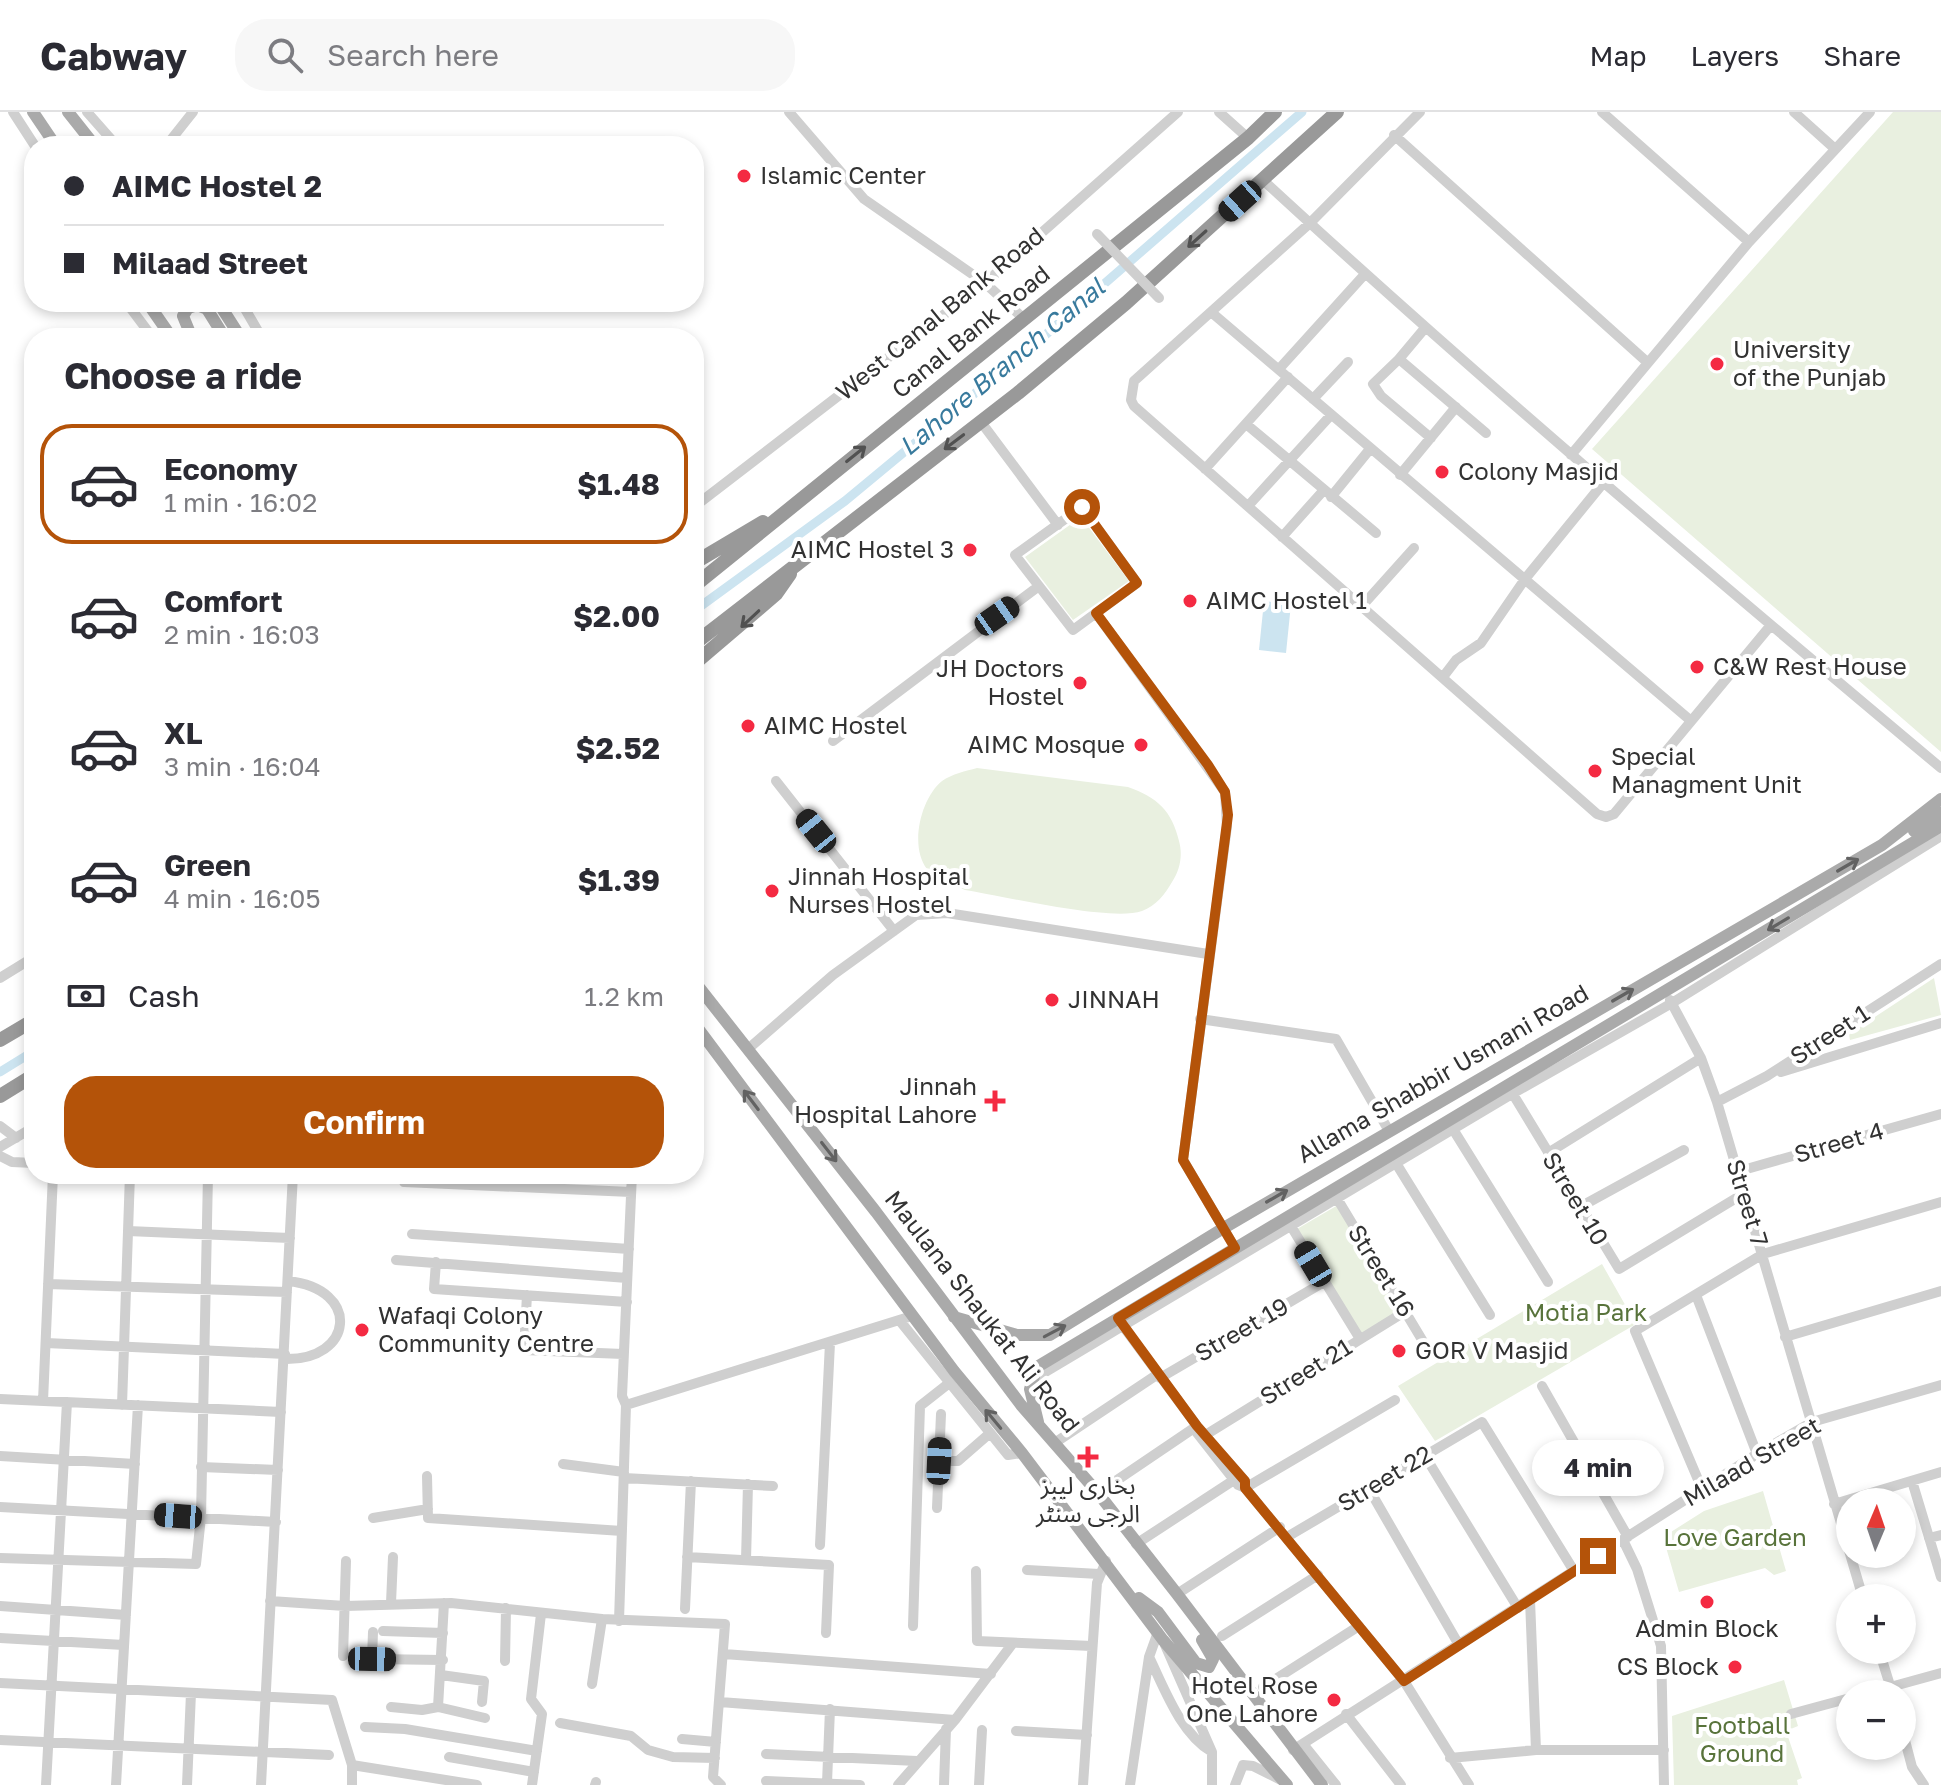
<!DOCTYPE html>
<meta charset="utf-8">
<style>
:root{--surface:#fff;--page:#f7f7f7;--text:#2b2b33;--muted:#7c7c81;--line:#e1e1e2;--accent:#b45309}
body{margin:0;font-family:"Golos Text","Noto Sans Arabic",sans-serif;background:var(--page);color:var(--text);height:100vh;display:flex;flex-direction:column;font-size:30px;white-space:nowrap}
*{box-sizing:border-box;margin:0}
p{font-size:26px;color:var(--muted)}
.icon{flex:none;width:44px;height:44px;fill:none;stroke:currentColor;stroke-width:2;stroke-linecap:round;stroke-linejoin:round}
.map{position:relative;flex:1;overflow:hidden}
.drawer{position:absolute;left:24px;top:216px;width:680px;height:856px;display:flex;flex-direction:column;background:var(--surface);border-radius:32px;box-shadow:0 4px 12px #0003}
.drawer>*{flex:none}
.hud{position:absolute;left:24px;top:24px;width:680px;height:176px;border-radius:32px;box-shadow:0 4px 12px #0003;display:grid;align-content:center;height:176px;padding:0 40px;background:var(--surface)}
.needle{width:52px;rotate:2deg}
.controls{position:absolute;left:1836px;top:1376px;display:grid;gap:16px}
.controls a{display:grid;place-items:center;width:80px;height:80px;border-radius:50%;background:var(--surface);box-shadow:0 4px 12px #0003;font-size:40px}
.end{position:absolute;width:36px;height:36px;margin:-18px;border:10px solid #b45309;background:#fff;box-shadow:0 0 0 4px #fff}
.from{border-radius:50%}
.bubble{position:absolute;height:56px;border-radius:28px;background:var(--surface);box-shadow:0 4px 12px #0003;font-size:26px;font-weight:700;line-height:56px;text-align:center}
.car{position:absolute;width:24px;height:48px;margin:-24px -12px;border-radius:10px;box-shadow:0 0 6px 2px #0007;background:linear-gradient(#222 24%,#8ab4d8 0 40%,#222 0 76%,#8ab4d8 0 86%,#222 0)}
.hud b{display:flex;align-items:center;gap:28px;height:76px;font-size:30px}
.hud b+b{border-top:2px solid var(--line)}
.hud i{width:20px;height:20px;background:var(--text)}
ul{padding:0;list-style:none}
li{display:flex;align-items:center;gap:24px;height:120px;margin:0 16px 12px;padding:0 24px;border:4px solid transparent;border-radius:32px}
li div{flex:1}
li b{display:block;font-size:30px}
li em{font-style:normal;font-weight:700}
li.active{border-color:var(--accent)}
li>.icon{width:72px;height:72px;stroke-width:1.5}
h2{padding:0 40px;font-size:36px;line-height:96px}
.pay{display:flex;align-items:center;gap:20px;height:88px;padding:0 40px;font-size:30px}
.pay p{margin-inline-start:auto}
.cta{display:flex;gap:16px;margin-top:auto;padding:16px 40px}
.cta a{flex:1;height:92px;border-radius:32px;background:var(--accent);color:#fff;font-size:32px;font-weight:700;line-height:92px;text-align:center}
header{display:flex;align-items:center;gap:48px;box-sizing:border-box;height:112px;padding:0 40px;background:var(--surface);border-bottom:2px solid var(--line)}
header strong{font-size:38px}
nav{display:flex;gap:44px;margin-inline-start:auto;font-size:28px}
.search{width:560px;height:72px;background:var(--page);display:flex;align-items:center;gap:20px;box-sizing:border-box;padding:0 28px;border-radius:32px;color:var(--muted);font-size:30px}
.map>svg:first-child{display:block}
</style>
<header>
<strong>Cabway</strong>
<div class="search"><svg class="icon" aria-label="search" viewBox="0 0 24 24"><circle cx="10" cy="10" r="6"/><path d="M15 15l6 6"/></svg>Search here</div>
<nav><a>Map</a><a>Layers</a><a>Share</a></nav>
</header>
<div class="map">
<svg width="1941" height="1673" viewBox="0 0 1941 1673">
<rect width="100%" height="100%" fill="#fff"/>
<!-- green -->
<path fill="#e9f0e0" d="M1893 0H1941V640L1592 337Z
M1081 405 1129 469 1073 508 1025 445Z
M977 656 1128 675C1157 685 1172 699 1179 729 1183 743 1180 758 1172 770 1165 782 1156 794 1142 799 1111 810 1003 784 965 778 953 773 936 768 927 757 909 734 921 686 942 669 952 662 966 659 977 656Z
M1934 866 1941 903 1850 928 1849 922Z
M1338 1093 1402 1198 1361 1222 1297 1117Z
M1602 1152 1636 1212 1435 1329 1398 1274Z
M1763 1379 1786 1459 1774 1463 1765 1456 1679 1480 1663 1425 1704 1399Z
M1784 1568 1798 1614 1786 1619 1802 1666 1797 1668 1798 1673H1674L1672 1604Z"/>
<!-- water -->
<path fill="#cce4f0" d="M1264 489 1291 492 1286 541 1259 538Z"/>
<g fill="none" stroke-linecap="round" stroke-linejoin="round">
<!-- canal -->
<path stroke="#cce4f0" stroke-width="9" d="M694 499 845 389 1043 225 1302 0
M0 960 34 939"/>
<!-- minor -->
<path stroke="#cfcfcf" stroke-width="10" d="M13 0 35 34
M87 0 117 34
M789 0 864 87 985 171 1023 206
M1219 0 1248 26
M1420 0 1310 111 1134 269 1131 288 1134 294 1597 702 1606 705 1614 702 1771 513
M1602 0 1749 130
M1794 0 1834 36
M1394 23 1647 250
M166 34 193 0
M1263 68C1483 271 1712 464 1941 656
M126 190 153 226
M241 190 262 226
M1211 200 1690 608
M1425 216 1399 247 1486 321
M1399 247 1373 272 1381 284 1431 326
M1279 257 1365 162
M1313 287 1348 250
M981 310 1058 413
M1246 312 1376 421
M1571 343 1749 130 1870 0
M1205 357 1288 265
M1400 363 1456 295
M1331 385 1370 337
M1248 394 1331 303
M694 395 985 171 1178 0
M1082 395 1137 471 1073 518 1015 443Z
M1282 425 1323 379
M1362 494 1414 436
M1096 501 1225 680 1227 714 1183 1048 1235 1136
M1443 565 1456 548 1481 531 1525 467 1604 370
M833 629 1039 474
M776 669 894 819
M0 866 34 845
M1670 888 1701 946 1717 990 1863 1486
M1200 907 1336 927 1389 1019
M748 937 833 863 916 803 947 801 1208 842
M1781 960 1941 911
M1511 979 1619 1157 1743 1082
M1717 990 1767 964 1941 852
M0 1014 16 1026
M1451 1014 1548 1170
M0 1035 34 1015
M1548 1041 1701 946
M0 1044 12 1050 34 1051
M1394 1048 1490 1203
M1736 1060 1941 1002
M404 1070 631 1080
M1335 1083 1430 1241
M1580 1095 1684 1038
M1289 1111 1360 1227
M128 1119 290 1126
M412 1122 629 1137
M396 1148 627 1166
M436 1150 434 1177 627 1190
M48 1172 287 1180
M527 1183 524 1238 623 1242
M1696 1183 1757 1342
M900 1209 1008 1343 1022 1341
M1120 1210 1197 1314 1245 1369V1376L1404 1569 1469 1673
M1785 1225 1941 1179
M46 1231 285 1242
M284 1247C354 1249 362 1177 288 1169
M1160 1266 1324 1170
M1032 1268 1512 982 1672 891 1941 724
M1542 1274 1628 1425
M0 1287 281 1300
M43 1289 53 1062
M122 1293 130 1062
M626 1293 912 1204
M1207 1322 1406 1199
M1056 1330 1158 1262
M0 1344 135 1352
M1425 1344 1518 1496
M939 1349H958L989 1322
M563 1352 624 1360
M201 1355 278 1358
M427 1364 428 1406 622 1419
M624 1366 773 1374
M1912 1369 1941 1465
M1369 1377 1459 1533
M1702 1377 1635 1219 1763 1142 1941 1090
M1098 1381 1197 1314V1321L1238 1373 1245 1376 1395 1288
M1834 1392 1941 1360
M0 1395 276 1410
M937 1396 941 1302
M373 1406 428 1397
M1287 1425 1482 1310 1574 1459
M1929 1426 1941 1423
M1623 1428 1637 1457 1661 1534 1664 1673
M1136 1432 1234 1368
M820 1433 830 1231
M687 1445 829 1453 826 1521
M0 1446 196 1452 201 1405 208 1062
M746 1448 748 1372
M1027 1458 1099 1462
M976 1459 977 1529 1092 1534
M1177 1482 1280 1415
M1530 1488 1536 1638
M270 1489 345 1494 451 1491 602 1507 725 1512 713 1665 721 1673
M391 1491 393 1445
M0 1494 126 1503
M685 1497 691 1369
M619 1509 626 1293 622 1284 632 1062
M913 1514 920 1294 948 1272
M383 1519 443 1521
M373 1520 372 1547 443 1548
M1222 1524 1318 1463
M0 1526 124 1533
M1165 1533 1212 1640V1673
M1879 1538 1892 1580
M724 1542 991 1562
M343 1544 346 1449
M1150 1547C1165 1578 1181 1622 1212 1640
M505 1549 506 1496
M441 1563 484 1569 482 1590
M0 1571 332 1588 352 1653V1673
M592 1572 602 1507
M1263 1575 1359 1514
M1865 1582 1941 1561
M720 1590 955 1608
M391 1595 422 1598 438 1595 444 1491
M438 1595 485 1606
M1346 1602 1401 1673
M1791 1602 1850 1586
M560 1611 631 1624 648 1638 673 1645 715 1646
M365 1615 405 1617 537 1639
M1902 1617 1912 1655 1924 1673
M1016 1619 1087 1623
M682 1627 716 1630
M0 1628 329 1643
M1303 1632 1336 1673
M1293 1638 1757 1342 1812 1310 1941 1273
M766 1642 917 1649
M449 1645 534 1660
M1450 1646 1536 1638H1664
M352 1653 477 1673
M766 1669 860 1673
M827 1671 830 1597
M46 1673 67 1290
M116 1673 138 1293
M187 1673 191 1581
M261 1673 293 1062
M532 1673 542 1602 531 1587 541 1502
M595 1673 596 1670
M898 1673 955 1608 1013 1531
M944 1673 946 1617
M979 1673 982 1618
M1083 1673 1097 1471 1106 1449
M1130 1673 1149 1545 1158 1520
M1235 1673 1243 1653 1253 1654 1279 1667"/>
<!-- major -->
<path stroke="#aaa" stroke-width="12" d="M33 0 56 34
M68 0 95 34
M147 190 172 226
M218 190 241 226
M192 226 183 204 188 196 197 193 207 197 225 226
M1914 719 1941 701
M694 869 876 1100 1021 1293 1098 1381 1177 1482 1322 1673
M694 911 954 1259 1022 1341 1163 1528 1287 1673
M954 1205 1017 1223H1050L1222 1117 1882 733 1941 687
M1038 1310 1030 1277 1037 1255 1941 714
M1139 1486 1158 1500 1196 1551 1209 1555 1213 1547 1202 1528"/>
<!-- highway -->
<path stroke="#999" stroke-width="14" d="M694 451 763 410
M694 474 1248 26 1275 0
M694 532 1018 281 1126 191 1337 0
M694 552 776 482 790 462
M0 928 34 908
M0 984 34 963"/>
<!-- minor-bridge -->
<path stroke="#cfcfcf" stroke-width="10" d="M1097 122 1159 186"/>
</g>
<!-- one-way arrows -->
<defs><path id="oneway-shaft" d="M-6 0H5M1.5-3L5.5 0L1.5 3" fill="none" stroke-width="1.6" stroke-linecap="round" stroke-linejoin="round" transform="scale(2)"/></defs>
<g stroke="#515151">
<use href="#oneway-shaft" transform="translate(1197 127) rotate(138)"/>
<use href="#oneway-shaft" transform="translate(954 330) rotate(143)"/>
<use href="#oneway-shaft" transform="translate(856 342) rotate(-39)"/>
<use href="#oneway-shaft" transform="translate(750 507) rotate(137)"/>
</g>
<g stroke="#626262">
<use href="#oneway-shaft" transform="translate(1848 753) rotate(-30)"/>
<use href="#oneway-shaft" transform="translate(1778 812) rotate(149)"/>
<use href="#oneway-shaft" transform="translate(1623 883) rotate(-30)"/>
<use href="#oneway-shaft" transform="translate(751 988) rotate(-127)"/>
<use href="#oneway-shaft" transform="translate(829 1040) rotate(52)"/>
<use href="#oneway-shaft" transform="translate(1277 1084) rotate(-30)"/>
<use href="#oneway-shaft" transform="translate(1055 1219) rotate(-28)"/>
<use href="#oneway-shaft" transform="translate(993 1307) rotate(-130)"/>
</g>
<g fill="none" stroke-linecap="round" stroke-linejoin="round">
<!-- route -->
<path stroke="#b45309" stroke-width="10" d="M1082 395 1137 471 1096 501 1208 653 1225 680 1228 703 1183 1048 1235 1136 1118 1206 1197 1314 1245 1369V1376L1404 1569 1598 1444"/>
</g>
<!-- markers -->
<g fill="#f42a42" stroke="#fff" stroke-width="3">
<circle cx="744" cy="64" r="8"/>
<circle cx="1717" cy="252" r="8"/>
<circle cx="1442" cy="360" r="8"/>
<circle cx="970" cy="438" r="8"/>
<circle cx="1190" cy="489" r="8"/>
<circle cx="1697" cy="555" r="8"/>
<circle cx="1080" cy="571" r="8"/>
<circle cx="748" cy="614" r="8"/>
<circle cx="1141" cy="633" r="8"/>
<circle cx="1595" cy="659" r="8"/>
<circle cx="772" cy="779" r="8"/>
<circle cx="1052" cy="888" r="8"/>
<path d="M991 977h8v8h8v8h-8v8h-8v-8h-8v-8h8z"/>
<circle cx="362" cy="1218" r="8"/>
<circle cx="1399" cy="1239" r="8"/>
<path d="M1084 1333h8v8h8v8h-8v8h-8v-8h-8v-8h8z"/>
<circle cx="1707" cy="1490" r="8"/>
<circle cx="1735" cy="1555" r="8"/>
<circle cx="1334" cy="1588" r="8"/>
</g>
<g text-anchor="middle" stroke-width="8" stroke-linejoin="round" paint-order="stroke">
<!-- poi labels -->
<g font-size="24" fill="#323232" stroke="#fff" text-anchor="start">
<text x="760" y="72">Islamic Center</text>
<text x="1733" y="246">University<tspan x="1733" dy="28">of the Punjab</tspan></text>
<text x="1458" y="368">Colony Masjid</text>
<text x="954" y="446" text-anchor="end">AIMC Hostel 3</text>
<text x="1206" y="497">AIMC Hostel 1</text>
<text x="1713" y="563">C&amp;W Rest House</text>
<text x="1064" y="565" text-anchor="end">JH Doctors<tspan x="1064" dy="28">Hostel</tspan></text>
<text x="764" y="622">AIMC Hostel</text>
<text x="1125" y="641" text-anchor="end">AIMC Mosque</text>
<text x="1611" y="653">Special<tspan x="1611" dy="28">Managment Unit</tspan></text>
<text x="788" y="773">Jinnah Hospital<tspan x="788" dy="28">Nurses Hostel</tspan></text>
<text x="1068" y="896">JINNAH</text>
<text x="977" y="983" text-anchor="end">Jinnah<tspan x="977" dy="28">Hospital Lahore</tspan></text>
<text x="378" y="1212">Wafaqi Colony<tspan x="378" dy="28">Community Centre</tspan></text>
<text x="1415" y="1247">GOR V Masjid</text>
<text x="1088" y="1382" text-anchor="middle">بخاری لیبز<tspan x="1088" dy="28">الرجی سنٹر</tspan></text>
<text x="1707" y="1525" text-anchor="middle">Admin Block</text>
<text x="1719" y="1563" text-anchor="end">CS Block</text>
<text x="1318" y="1582" text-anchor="end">Hotel Rose<tspan x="1318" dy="28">One Lahore</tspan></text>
</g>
<!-- street labels -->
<g font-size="24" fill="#323232" stroke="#fff">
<text transform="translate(940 202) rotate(-39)" y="8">West Canal Bank Road</text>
<text transform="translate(971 220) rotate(-39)" y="8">Canal Bank Road</text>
<text transform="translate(1830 923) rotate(-33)" y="8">Street 1</text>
<text transform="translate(1443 962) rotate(-30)" y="8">Allama Shabbir Usmani Road</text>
<text transform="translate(1839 1031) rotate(-16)" y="8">Street 4</text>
<text transform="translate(1575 1087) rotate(59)" y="8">Street 10</text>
<text transform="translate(1747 1091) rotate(73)" y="8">Street 7</text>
<text transform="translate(1381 1159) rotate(58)" y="8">Street 16</text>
<text transform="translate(982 1200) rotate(52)" y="8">Maulana Shaukat Ali Road</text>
<text transform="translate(1242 1218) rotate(-30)" y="8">Street 19</text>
<text transform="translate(1306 1260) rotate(-32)" y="8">Street 21</text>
<text transform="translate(1752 1350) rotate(-30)" y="8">Milaad Street</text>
<text transform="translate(1385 1367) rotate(-31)" y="8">Street 22</text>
</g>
<!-- park labels -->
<g font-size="24" fill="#58733b" stroke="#fff">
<text x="1586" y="1209">Motia Park</text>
<text x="1735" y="1434">Love Garden</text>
<text x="1742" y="1622">Football<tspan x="1742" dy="28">Ground</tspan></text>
</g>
<!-- water labels -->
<g font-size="26" font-style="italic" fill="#387a9d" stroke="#fff">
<text transform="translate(1002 255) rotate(-40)" y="9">Lahore Branch Canal</text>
</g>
</g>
</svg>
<div class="controls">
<a><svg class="needle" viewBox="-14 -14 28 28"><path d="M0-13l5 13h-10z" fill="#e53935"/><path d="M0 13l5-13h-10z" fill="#7c7c81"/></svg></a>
<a>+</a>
<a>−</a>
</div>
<i class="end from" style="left:1082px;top:395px"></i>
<i class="end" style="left:1598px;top:1444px"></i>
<div class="bubble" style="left:1532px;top:1328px;width:132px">4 min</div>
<i class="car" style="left:1240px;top:89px;rotate:228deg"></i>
<i class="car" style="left:997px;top:504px;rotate:55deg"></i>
<i class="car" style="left:816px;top:719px;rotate:321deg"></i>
<i class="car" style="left:1313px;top:1152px;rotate:329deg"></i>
<i class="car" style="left:939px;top:1349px;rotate:3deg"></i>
<i class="car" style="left:178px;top:1404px;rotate:274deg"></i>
<i class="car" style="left:372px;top:1547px;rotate:91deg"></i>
<div class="hud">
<b><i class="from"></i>AIMC Hostel 2</b>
<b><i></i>Milaad Street</b>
</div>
<section class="drawer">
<h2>Choose a ride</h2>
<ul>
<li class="active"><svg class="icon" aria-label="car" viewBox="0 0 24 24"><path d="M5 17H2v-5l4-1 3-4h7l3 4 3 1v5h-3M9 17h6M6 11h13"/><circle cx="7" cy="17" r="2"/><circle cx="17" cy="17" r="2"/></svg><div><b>Economy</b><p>1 min · 16:02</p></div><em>$1.48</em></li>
<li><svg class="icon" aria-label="car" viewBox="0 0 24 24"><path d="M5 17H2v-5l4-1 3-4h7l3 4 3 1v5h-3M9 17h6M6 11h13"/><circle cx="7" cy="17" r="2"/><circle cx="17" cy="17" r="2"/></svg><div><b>Comfort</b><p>2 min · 16:03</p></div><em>$2.00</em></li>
<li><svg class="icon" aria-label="car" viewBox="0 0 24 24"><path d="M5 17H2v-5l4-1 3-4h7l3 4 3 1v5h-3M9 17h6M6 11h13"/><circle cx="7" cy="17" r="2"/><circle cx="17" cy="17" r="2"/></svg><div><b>XL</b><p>3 min · 16:04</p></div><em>$2.52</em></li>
<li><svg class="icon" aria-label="car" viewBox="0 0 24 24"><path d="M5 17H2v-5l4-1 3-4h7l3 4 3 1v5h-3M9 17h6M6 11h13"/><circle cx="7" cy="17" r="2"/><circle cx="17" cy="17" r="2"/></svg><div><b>Green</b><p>4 min · 16:05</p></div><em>$1.39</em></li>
</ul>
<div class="pay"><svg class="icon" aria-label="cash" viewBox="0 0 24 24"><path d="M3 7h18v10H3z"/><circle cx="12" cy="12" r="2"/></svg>Cash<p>1.2 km</p></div>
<div class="cta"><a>Confirm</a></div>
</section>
</div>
